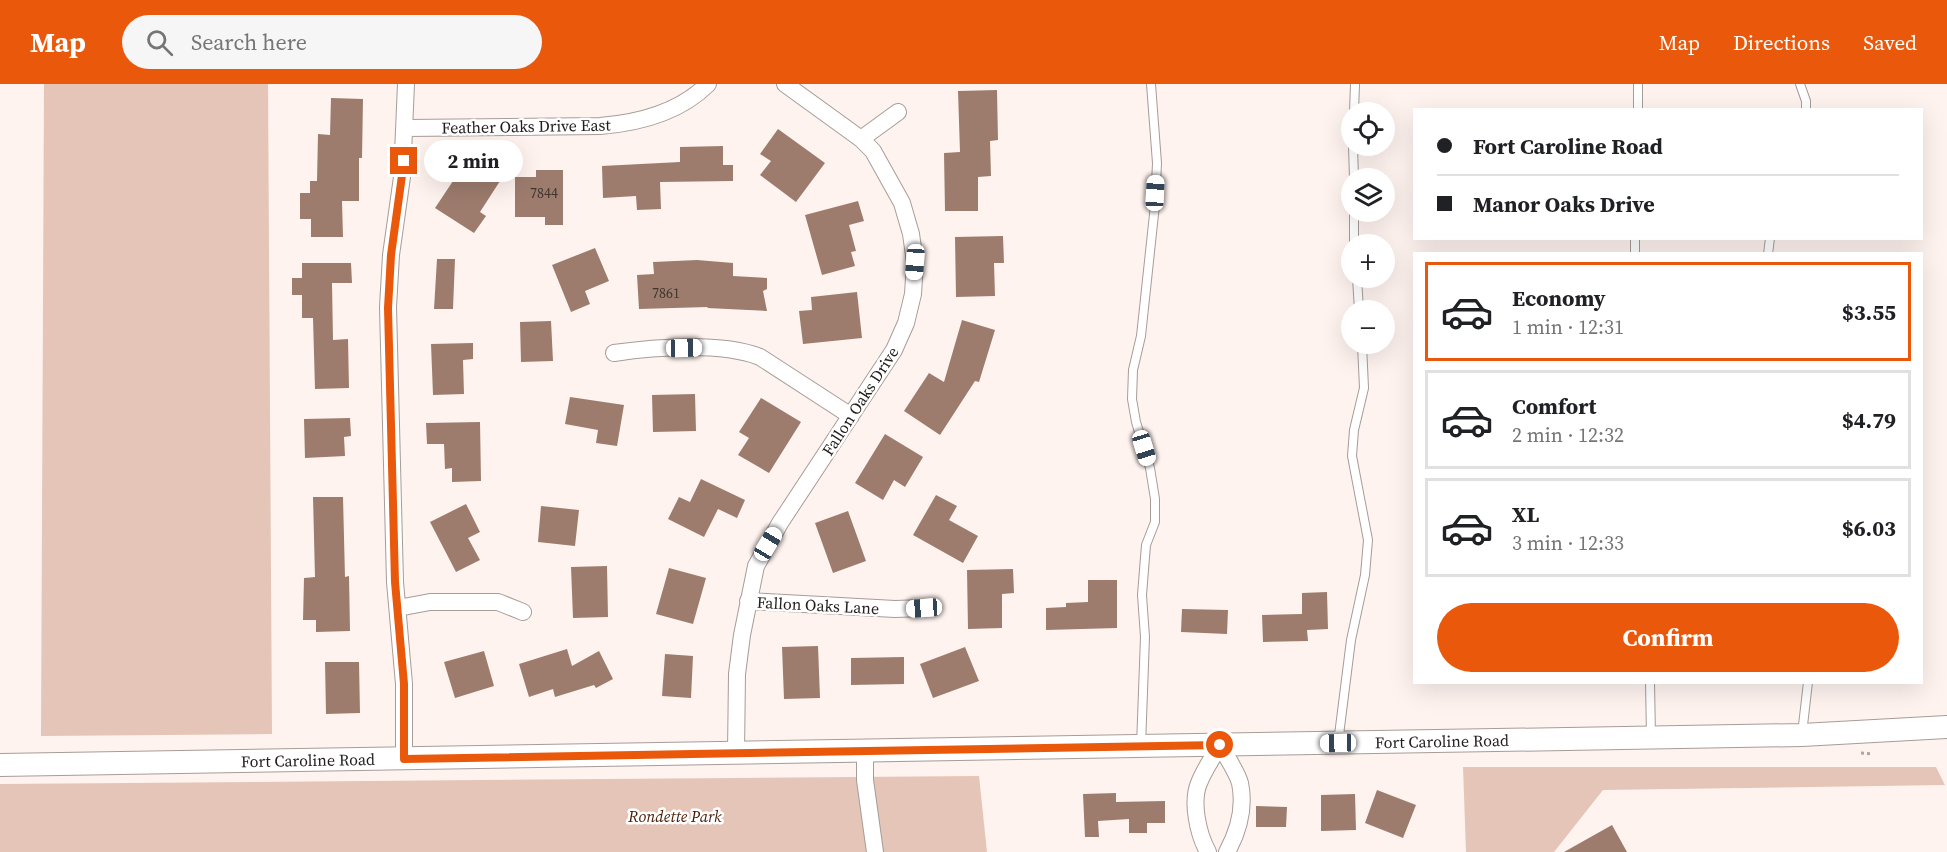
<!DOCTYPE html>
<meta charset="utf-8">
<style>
:root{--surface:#fff;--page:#f6f6f6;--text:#202124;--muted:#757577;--line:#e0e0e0;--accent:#ea580c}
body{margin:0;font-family:"Source Serif 4",serif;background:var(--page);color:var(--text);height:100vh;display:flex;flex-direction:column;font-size:22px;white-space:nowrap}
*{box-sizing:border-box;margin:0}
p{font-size:20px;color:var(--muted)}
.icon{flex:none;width:33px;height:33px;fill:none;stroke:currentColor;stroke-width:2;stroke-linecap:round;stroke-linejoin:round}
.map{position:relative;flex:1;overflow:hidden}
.side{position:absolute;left:1413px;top:168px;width:510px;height:432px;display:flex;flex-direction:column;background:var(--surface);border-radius:0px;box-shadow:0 6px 24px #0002}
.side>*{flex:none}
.top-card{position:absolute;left:1413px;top:24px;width:510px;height:132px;border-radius:0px;box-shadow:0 6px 24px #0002;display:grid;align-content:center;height:132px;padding:0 24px;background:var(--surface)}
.fabs{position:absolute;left:1341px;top:18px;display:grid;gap:12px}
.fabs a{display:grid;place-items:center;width:54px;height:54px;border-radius:50%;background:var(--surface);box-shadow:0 6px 24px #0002;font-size:30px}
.end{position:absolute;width:27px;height:27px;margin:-14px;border:8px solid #ea580c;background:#fff;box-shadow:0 0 0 3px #fff}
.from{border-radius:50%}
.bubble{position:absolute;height:42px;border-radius:21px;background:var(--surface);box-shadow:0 6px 24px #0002;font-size:20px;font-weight:700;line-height:42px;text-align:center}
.car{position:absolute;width:18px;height:36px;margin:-18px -9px;border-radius:8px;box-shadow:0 0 4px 2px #0007;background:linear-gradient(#fff 24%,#345 0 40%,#fff 0 76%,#345 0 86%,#fff 0)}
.top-card b{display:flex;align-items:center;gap:21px;height:57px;font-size:22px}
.top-card b+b{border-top:2px solid var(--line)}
.top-card i{width:15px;height:15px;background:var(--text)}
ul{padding:10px 0 0;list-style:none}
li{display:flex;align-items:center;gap:18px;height:99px;margin:0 12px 9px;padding:0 12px;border:3px solid var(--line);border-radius:0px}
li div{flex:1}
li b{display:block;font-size:22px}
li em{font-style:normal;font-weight:700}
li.selected{border-color:var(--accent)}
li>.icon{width:54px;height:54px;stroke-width:1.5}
.cta{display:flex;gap:12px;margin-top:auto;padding:12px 24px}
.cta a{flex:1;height:69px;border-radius:36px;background:var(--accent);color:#fff;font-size:24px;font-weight:700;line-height:69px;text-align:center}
header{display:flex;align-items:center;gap:36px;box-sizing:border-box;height:84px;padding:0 30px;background:var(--accent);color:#fff}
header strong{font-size:28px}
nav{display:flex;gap:33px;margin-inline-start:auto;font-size:21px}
.search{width:420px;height:54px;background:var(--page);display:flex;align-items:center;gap:15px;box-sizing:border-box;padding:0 21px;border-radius:33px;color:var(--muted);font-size:22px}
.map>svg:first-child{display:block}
</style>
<header>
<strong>Map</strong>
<div class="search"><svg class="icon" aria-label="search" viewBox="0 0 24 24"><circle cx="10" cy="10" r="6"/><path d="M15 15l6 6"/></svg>Search here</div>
<nav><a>Map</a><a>Directions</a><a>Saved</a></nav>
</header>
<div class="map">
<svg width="1947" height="768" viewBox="0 0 1947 768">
<rect width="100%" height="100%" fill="#fef3ef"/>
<!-- green -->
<path fill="#e5c5b7" d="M44 0H268L272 650 41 652Z
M1463 683H1936L1945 701 1603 706 1554 768H1466Z
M979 692 987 768H0V700Z"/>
<!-- building -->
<path fill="#9d7c6d" d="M997 6 998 56 990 57 991 92 978 93V127H945L944 69 960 68 958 7Z
M331 14 363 15 362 74H359V117H342L343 153H311V135H300V109H310V97H317L318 50 330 51Z
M778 45 825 79 796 118 760 91 771 77 760 70Z
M723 62V81H733V97L660 98 661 125 637 126 636 112 603 114 602 82 680 78V63Z
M467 76 500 97 480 128 486 132 474 149 435 124Z
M536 86H563V141H545V133H515V93H536Z
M858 117 864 137 849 141 856 167 851 168 855 182 822 191 805 131Z
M1003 152 1004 179H994L995 212 956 213 955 153Z
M595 164 609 197 585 207 590 220 571 228 552 181Z
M437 175H455L453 225H434Z
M697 176 733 179V192L767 194V205L763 207 767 227 707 224 708 223 639 225 637 191 654 190 653 178Z
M302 179H351L352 199H332L333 256 348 255 349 304 315 305 313 234H302V211H292V194H302Z
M857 208 862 254 803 260 799 227 812 226 811 213Z
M962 236 995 246 979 298 975 297 940 351 904 327 929 289 944 298Z
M551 237 553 277 521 278 520 238Z
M473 259V275L463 276 464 310 433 311 431 260Z
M695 310 696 347 653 348 652 311Z
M570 313 624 321 617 362 596 359 598 346 565 340Z
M761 314 801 338 769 389 738 371 749 354 739 348Z
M350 334 351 352 344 353 345 372 305 374 304 335Z
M480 338 481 397 452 398V384L445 385 444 360H427L426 339Z
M885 350 923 373 905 403 894 396 883 416 855 399Z
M701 395 745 416 737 434 718 425 704 453 668 435 679 413 690 418Z
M936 411 957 422 949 436 978 452 963 479 913 451Z
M313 413H343L345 493 349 492 350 547 316 548V536H303L304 494 315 493Z
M466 420 480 448 468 454 480 476 456 488 430 438Z
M541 422 579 426 575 462 538 458Z
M848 427 866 477 833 489 815 439Z
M607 482 608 533 573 534 571 483Z
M669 484 706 494 693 540 656 530Z
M1013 485 1014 509 1002 510V544L968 545 967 486Z
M1088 496H1117V544L1046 546V524L1066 523V519L1088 518Z
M1327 508 1328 545 1307 546 1308 557 1263 558 1262 531 1302 530V509Z
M1182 525 1228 526 1227 550 1181 548Z
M818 562 820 614 784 615 782 563Z
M965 563 979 597 933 614 920 580Z
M567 565 572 582 599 567 613 595 596 604 594 601 555 613 553 605 529 613 519 580Z
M484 567 494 602 455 614 444 578Z
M665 570 693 572 691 614 662 612Z
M904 573V600L851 601V574Z
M325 578H359L360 629 326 630Z
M1377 706 1416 721 1403 754 1365 739Z
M1116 709V718L1165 717V739H1147V749H1129V735L1098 737 1099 753H1085L1083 710Z
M1355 710 1356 746 1321 747V711Z
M1256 722 1287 723 1286 743H1256Z
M1612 741 1627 768H1564Z"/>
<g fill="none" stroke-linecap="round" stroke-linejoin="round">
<!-- lane casing -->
<g stroke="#a69c98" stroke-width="10">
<path id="lane" d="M1800 0 1806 17V26
M1638 26V0
M1354 28 1355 0
M1353 62 1354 94
M1635 154V170
M1354 160V128
M1768 170 1770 154
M1357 194 1359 226
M1650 598 1651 653
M1802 650 1808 598
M1338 659 1351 556 1365 491 1368 456 1352 372 1354 346 1364 304 1362 260
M1141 662 1145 553 1142 511 1146 461 1155 438V415L1150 384 1136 338 1132 315 1133 286 1141 252 1155 121 1157 79 1151 0"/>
</g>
<!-- street casing -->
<g stroke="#a69c98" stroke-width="18">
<path id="street" d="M405 44 600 42C638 39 680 28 708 0
M861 55 898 28
M614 269C655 263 721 258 760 273L851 332
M748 517 895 525 924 524
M398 524 430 518H498L523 528
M1220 661C1226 672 1237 688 1240 699 1245 723 1238 748 1227 768
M865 666V696L875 768
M736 669 737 590 742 551 756 482 780 439 894 266 906 239 913 210 915 178 911 150 902 119 873 67 861 55 785 0
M404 675V600L395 498 388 223 391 171 402 93 406 0
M1208 768C1198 750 1191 718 1199 699 1204 686 1213 673 1220 661"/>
</g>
<!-- secondary casing -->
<g stroke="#a69c98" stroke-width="24">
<path id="secondary" d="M0 681 1802 651 1947 643"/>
</g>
<!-- path -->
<path stroke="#aea6a3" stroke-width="3" stroke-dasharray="3 3" stroke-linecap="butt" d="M1861 669 1873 670"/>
<!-- lane -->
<use href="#lane" stroke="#fff" stroke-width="8"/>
<!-- street -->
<use href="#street" stroke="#fff" stroke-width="16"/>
<!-- secondary -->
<use href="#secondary" stroke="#fff" stroke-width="22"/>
</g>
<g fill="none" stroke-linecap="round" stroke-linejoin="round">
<!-- route -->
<path stroke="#ea580c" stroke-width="8" d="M404 77 391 171 388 224 395 498 404 600V675L1220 661"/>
</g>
<g text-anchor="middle" stroke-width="5" stroke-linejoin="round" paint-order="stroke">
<!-- number labels -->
<g font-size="14" fill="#403530">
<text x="544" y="114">7844</text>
<text x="666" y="214">7861</text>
</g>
<!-- street labels -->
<g font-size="16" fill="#211d1c" stroke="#fff">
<text transform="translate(526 42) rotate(-1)" y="6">Feather Oaks Drive East</text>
<text transform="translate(860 317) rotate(-57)" y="6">Fallon Oaks Drive</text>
<text transform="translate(818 521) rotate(3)" y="6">Fallon Oaks Lane</text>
<text transform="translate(1442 657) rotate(-1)" y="6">Fort Caroline Road</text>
<text transform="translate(308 676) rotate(-1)" y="6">Fort Caroline Road</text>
</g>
<!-- park labels -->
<g font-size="16" font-style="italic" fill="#471a03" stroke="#fff">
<text x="675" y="738">Rondette Park</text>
</g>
</g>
</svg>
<div class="fabs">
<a><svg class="icon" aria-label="locate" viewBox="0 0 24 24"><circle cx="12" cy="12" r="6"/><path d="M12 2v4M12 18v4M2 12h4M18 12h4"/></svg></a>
<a><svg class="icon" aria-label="layers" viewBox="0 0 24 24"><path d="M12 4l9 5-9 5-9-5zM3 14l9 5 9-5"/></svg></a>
<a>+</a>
<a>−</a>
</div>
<i class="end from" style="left:1220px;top:661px"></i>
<i class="end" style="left:404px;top:77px"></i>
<div class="bubble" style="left:424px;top:56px;width:99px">2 min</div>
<i class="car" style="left:1155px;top:109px;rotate:3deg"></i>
<i class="car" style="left:915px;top:178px;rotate:184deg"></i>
<i class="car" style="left:684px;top:264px;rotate:89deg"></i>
<i class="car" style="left:1144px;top:364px;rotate:163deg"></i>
<i class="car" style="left:768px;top:460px;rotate:31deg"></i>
<i class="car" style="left:924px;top:524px;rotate:266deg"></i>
<i class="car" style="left:1338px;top:659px;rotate:269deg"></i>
<div class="top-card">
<b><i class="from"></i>Fort Caroline Road</b>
<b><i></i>Manor Oaks Drive</b>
</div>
<section class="side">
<ul>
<li class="selected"><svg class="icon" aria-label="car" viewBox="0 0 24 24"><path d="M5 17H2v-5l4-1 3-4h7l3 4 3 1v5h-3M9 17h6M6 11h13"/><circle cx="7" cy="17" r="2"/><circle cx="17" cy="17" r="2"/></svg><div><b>Economy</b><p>1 min · 12:31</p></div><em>$3.55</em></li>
<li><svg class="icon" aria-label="car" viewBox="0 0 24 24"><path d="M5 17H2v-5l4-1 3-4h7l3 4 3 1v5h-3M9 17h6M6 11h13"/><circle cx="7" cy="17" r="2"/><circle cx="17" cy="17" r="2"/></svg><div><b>Comfort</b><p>2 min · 12:32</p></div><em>$4.79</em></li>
<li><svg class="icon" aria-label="car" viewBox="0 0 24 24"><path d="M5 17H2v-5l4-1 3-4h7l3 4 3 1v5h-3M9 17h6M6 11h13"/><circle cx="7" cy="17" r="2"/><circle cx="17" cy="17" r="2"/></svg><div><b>XL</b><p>3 min · 12:33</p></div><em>$6.03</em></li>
</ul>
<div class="cta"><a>Confirm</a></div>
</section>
</div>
